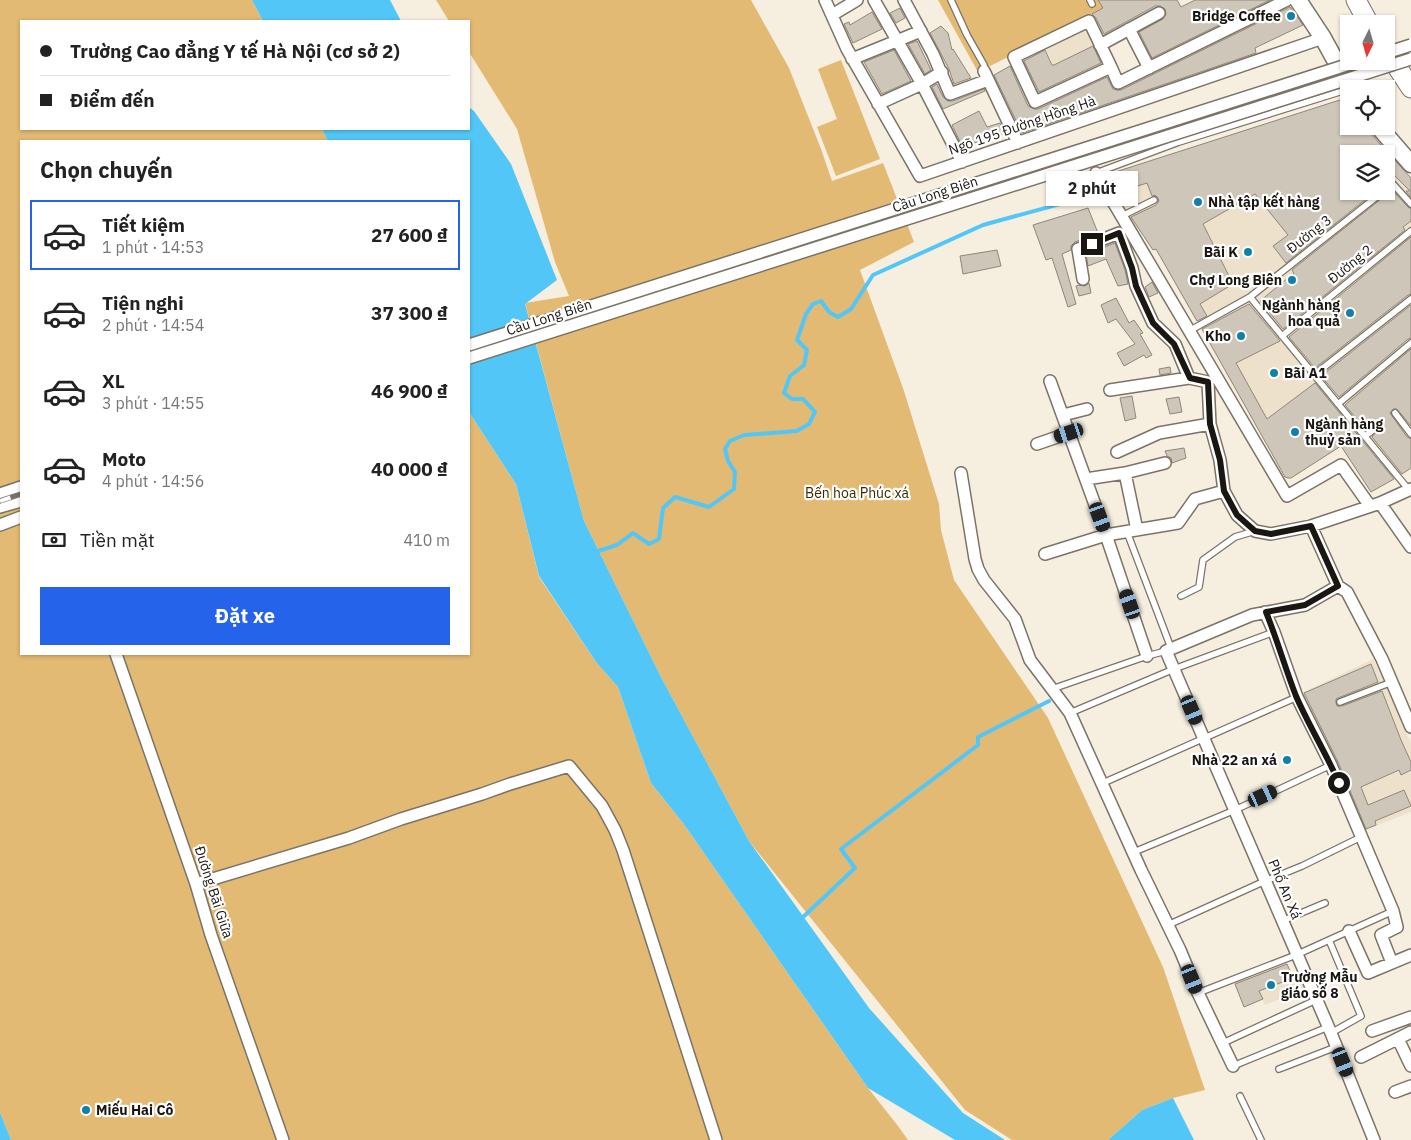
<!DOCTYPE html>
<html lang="vi">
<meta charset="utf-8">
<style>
:root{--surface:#fff;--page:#f2f2f2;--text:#222;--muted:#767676;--line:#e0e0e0;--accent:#2563eb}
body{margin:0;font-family:"IBM Plex Sans",sans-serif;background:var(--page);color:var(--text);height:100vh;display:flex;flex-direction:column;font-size:19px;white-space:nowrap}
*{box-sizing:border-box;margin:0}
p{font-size:16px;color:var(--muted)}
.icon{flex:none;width:28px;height:28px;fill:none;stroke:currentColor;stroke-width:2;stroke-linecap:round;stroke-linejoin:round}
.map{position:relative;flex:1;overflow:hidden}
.drawer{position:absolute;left:20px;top:140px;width:450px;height:515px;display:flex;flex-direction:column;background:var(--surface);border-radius:0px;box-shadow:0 1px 4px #0004}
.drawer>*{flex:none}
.top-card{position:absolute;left:20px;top:20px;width:450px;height:110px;border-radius:0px;box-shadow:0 1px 4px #0004;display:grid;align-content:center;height:110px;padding:0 20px;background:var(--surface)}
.needle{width:32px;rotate:185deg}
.fabs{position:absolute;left:1340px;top:15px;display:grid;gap:10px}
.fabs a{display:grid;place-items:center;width:55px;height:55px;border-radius:0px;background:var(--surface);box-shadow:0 1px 4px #0004;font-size:25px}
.end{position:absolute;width:22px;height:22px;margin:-11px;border:6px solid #1a1712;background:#fff;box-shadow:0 0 0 2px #fff}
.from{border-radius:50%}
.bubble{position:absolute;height:35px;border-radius:0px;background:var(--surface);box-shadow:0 1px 4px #0004;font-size:16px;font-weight:700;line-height:35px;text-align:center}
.car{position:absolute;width:15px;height:30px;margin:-15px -8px;border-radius:6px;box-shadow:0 0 4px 1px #0007;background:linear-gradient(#222 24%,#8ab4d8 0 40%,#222 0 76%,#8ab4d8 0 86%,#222 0)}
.top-card b{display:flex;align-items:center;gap:18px;height:48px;font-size:19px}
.top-card b+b{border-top:1px solid var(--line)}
.top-card i{width:12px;height:12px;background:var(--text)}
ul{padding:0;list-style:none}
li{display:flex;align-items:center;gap:15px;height:70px;margin:0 10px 8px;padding:0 10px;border:2px solid transparent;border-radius:0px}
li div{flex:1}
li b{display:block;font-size:19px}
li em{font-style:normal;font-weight:700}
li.current{border-color:var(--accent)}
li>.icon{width:45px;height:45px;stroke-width:1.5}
h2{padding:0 20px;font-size:22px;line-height:60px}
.pay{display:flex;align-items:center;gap:12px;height:55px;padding:0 20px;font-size:19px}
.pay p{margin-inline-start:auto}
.button{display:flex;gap:10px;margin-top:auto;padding:10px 20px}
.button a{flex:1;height:58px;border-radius:0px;background:var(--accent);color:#fff;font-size:20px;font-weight:700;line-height:58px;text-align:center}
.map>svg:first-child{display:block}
</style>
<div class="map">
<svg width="1411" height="1140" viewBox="0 0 1411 1140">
<rect width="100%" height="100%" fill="#f6eedf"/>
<!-- built -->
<path fill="#eee1cc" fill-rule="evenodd" d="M1088 25 1107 65 1064 86 1044 46Z
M1346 98 1349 101V126H1368L1400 167 1411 178V468L1371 492 1340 446 1291 478H1288L1285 477 1156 250H1153L1141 232H1138L1102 176ZM1349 154H1386V191H1349Z
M1373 659 1386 684 1411 743V812L1361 832 1302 693Z
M1286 961 1293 978 1302 974 1308 988 1265 1005 1262 999 1244 1007 1234 982Z"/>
<!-- green -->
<path fill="#e3ba73" d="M0 0H252L263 21H21V129H322L328 141H21V654H469V412L516 484 539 577 596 662 618 687 651 783 683 823 868 1088 898 1126 908 1140H11L0 1112Z
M436 0H751L789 68 821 149 832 181 883 163 914 242 860 270 903 388 939 504 941 530 954 580 1048 718 1163 967 1205 1090 1173 1098 1142 1110 1108 1140H1012L965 1110 749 841 661 677 584 521 525 303 569 296 555 262 517 129 469 52V21H449Z
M938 0H1119L1042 40 978 72Z
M841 60 880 159 836 176 817 127 837 119 818 69Z"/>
<!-- water -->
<path fill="#52c7f7" d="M252 0H390L401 21H263Z
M469 107 474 111 511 164 557 280 525 304 584 521 661 677 749 841 869 1008 963 1113 1005 1140H955L868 1088 683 823 651 783 618 687 596 662 539 576 516 484 469 412V141H328L322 129H469Z
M1173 1098 1194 1140H1108L1142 1110Z
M0 1112 11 1140H0Z"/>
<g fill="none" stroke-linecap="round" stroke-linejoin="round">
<!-- stream -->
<path stroke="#52c7f7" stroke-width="4" d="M595 552 617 545 633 533 649 544 659 539 663 508 675 497 709 507 734 489 735 472 728 461 725 449 730 441 744 435 797 431 809 424 815 412 803 399H792L784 393 790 376 804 365 807 350 797 340 806 314 813 304 821 301 829 312 838 317 851 309 873 275 983 225 1089 196
M801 919 855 868 841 849 978 745V737L1049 701"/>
</g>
<!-- building -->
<path fill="#cec6b8" stroke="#8f8779" d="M1098 0H1177L1181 7 1195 0H1270L1152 58 1139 32 1163 19 1166 14 1165 9 1160 6H1155L1104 34 1096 18 1092 14 1103 8Z
M1290 7 1303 25 1255 48 1256 53 1022 133 994 75 1010 66 1028 106 1034 109H1038L1107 77 1113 89 1117 90H1121Z
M900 8 905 18 896 23 890 13Z
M872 12 882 29 853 43 844 24 849 22 850 25Z
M941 26 948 33 952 50 953 49 971 78 954 84 949 69 930 33Z
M917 41 931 70 925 74 908 44Z
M1093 46 1101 63 1039 92 1024 61 1045 50 1052 65H1054Z
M894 50 911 81 882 94 864 62Z
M937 84 943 97 948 101H953L984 89 985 91 943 109 932 87Z
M1346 98H1349V126H1368L1370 133 1411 178V197L1406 191H1410L1386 167V154H1349V191H1376L1286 263 1273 246 1288 235 1255 194 1203 224 1233 284 1200 304 1207 316 1197 321 1156 249 1153 250 1131 217 1156 205 1159 201 1158 198 1155 195 1152 196 1147 183 1116 193 1106 175Z
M979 111 987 127 1000 123 1005 133 971 144 972 145 963 148 952 125Z
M1391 191H1393L1408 207 1411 209V221L1403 227 1405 230 1283 329 1260 301 1294 273 1292 270Z
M1088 208 1098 233 1075 242 1071 246V250L1062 254 1076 304 1068 307 1052 258 1046 260 1033 225Z
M1411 237V294L1408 295 1315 368 1289 337Z
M1115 243 1125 270 1128 284 1118 286 1106 259 1088 266 1086 254Z
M997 250 1001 266 963 274 960 256Z
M1152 282 1158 293 1149 297 1145 287Z
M1089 283 1091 293 1079 296 1076 286 1079 285 1085 286Z
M1116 298 1129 323 1134 320 1143 333 1140 334 1152 355 1146 358 1144 355 1124 366 1117 353 1135 344 1116 319 1108 323 1101 305Z
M1249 304 1280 341 1236 363 1267 419 1315 383 1394 479 1371 492 1341 446 1291 478H1288L1285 477 1202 329Z
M1411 305V338L1408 339 1339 397 1321 376Z
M1411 349V426L1397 409H1393L1390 413 1407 437 1411 439V468L1402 474 1372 437 1376 432 1375 428 1371 426 1366 430 1345 405Z
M1170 367 1171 373 1160 375 1159 369Z
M1132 396 1136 418 1125 421 1120 398Z
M1179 397 1182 412 1170 414 1166 399Z
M1184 448 1186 458 1172 463 1171 458 1167 456 1165 451Z
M1371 664 1378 682 1338 698 1336 699V703L1337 706H1342L1382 691 1401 740 1411 762V770L1401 775 1399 770 1361 787 1368 805 1404 790 1411 806 1375 821 1376 825 1366 829 1338 762 1304 693Z
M1287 964 1293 978 1259 991 1263 999 1244 1007 1235 984Z"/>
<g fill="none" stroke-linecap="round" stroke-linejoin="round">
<!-- lane casing -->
<g stroke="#7b7366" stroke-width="8">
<path id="lane" d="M951 0 967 35 984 65
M1090 0 1092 4
M1096 173 1179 142 1349 89
M1386 189 1393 184 1411 204
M1122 216 1154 200
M1250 297 1409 490
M1189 331 1250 297 1384 191
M1282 336 1411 231
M1314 375 1411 299
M1338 404 1411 343
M1395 413 1411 434
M1365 436 1372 431
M1127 532 1171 648
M1181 596 1199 587 1203 560 1235 537 1255 531
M1052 689 1147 656 1166 651
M1340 702 1392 682
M1070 713 1174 669 1274 632
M1103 783 1297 697
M1134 852 1235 810 1331 765
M1282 921 1325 903
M1168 925 1265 881 1302 866 1361 837
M1329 940 1361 1016 1331 1033
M1198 993 1296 955 1393 911
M1223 1043 1316 1000
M1233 1066 1328 1027
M1279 1069 1336 1047
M1240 1096 1261 1140"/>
</g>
<!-- street casing -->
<g stroke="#7b7366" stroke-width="14">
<path id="street" d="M825 0 847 49 920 176 1323 38
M874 0 922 84 962 162
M904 0 933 54 950 94 988 80
M832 15 857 0
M1089 21 1111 67 1035 102 1014 57Z
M1129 29 1149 68
M1100 45 1159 13
M852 59 921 31
M1111 67 1118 83 1287 0
M984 71 1018 143
M878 104 922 84 942 72
M1096 173 1287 496 1341 465 1370 506
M1083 279 1078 249 1119 233 1132 268 1136 286 1153 323 1175 344 1189 378 1208 382 1210 424 1220 460 1224 491 1237 515 1255 531 1271 534 1311 526
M1050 381 1106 535 1147 656
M1110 390 1189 378
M1063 415 1087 409
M1037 444 1069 433
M1117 452 1159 433 1210 424
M961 473 975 559 978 569 984 580 1015 619 1030 660 1070 713 1141 870 1180 950 1198 993 1233 1066
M1125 473 1137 530
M1086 479 1125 473 1165 463
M1411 489 1380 503 1311 526 1338 586 1347 592 1382 659 1411 727
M0 494 21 487
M1380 503 1411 547
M0 507 21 501
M0 525 21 517
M1045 554 1106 535 1178 523 1195 499 1224 491
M1338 586 1305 605 1252 615 1166 651 1331 1033 1374 1140
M1265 612 1274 632 1297 697 1331 765 1393 911 1397 927 1381 935 1392 963
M116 654 196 884 211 935 283 1140
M196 884 349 838 401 819 482 794 510 784 569 766 602 806 615 830 623 850 716 1140
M1349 931 1368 973 1411 955
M1372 1031 1411 1017
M1398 1039 1411 1066
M1361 1057 1411 1032
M1395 1092 1411 1086"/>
</g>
<!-- secondary casing -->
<g stroke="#7b7366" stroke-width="19">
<path id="secondary" d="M1298 0 1323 38 1351 89
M1378 126 1411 164"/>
</g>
<!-- primary casing -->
<g stroke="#7b7366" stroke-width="21">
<path id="primary" d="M1356 0 1369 24
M1386 50 1411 88"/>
</g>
<!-- lane -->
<use href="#lane" stroke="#fff" stroke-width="5.5"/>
<!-- street -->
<use href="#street" stroke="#fff" stroke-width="11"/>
<!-- secondary -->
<use href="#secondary" stroke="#fff" stroke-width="16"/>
<!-- primary -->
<use href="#primary" stroke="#fff" stroke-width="19"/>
<!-- rail casing -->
<g stroke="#79736a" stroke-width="5.5">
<path id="rail" d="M1386 60 1411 52
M469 352 1381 61
M0 501 21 494"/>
</g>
<!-- rail -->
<use href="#rail" stroke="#fff" stroke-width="4" stroke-dasharray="11" stroke-linecap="butt"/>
<!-- street-bridge casing -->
<g stroke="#7b7366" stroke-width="14" stroke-linecap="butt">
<path id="street-bridge" d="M1386 53 1411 45
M469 345 1359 61
M469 358 1411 59"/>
</g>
<!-- street-bridge -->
<use href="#street-bridge" stroke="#fff" stroke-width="11"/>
</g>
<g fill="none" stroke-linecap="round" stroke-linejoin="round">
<!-- route -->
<path stroke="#1a1712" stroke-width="6" d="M1092 244 1119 233 1132 268 1136 286 1153 323 1174 344 1190 378 1208 382 1210 424 1220 460 1224 491 1237 515 1255 531 1271 534 1311 526 1338 586 1305 605 1266 612C1277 639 1285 668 1296 696 1309 726 1326 753 1339 783"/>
</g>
<!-- markers -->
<g fill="#0f81a8" stroke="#fff" stroke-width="2">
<circle cx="1291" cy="16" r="5"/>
<circle cx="1198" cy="202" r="5"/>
<circle cx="1248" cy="252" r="5"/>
<circle cx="1292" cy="280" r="5"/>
<circle cx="1350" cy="313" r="5"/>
<circle cx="1241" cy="336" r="5"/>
<circle cx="1274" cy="373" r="5"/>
<circle cx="1295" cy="432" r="5"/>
<circle cx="1287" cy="760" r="5"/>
<circle cx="1271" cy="985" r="5"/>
<circle cx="86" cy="1110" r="5"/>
</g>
<g text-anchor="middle" stroke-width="4.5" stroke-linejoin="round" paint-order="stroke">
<!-- poi labels -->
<g font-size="14" font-weight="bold" fill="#1a1712" stroke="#fff" text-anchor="end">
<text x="1281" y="21">Bridge Coffee</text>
<text x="1208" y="207" text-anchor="start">Nhà tập kết hàng</text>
<text x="1238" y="257">Bãi K</text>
<text x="1282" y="285">Chợ Long Biên</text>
<text x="1340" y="310">Ngành hàng<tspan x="1340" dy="16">hoa quả</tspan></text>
<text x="1231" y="341">Kho</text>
<text x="1284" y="378" text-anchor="start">Bãi A1</text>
<text x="1305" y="429" text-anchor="start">Ngành hàng<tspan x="1305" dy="16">thuỷ sản</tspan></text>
<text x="1277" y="765">Nhà 22 an xá</text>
<text x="1281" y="982" text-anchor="start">Trường Mẫu<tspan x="1281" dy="16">giáo số 8</tspan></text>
<text x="96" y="1115" text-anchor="start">Miếu Hai Cô</text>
</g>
<!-- street labels -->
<g font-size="14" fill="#1a1712" stroke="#fff">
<text transform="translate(1022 125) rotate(-19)" y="5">Ngõ 195 Đường Hồng Hà</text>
<text transform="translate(935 194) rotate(-18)" y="5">Cầu Long Biên</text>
<text transform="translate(1309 234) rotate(-38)" y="5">Đường 3</text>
<text transform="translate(1350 264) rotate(-39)" y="5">Đường 2</text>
<text transform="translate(549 317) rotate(-18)" y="5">Cầu Long Biên</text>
<text transform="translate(1285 889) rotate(67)" y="5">Phố An Xá</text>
<text transform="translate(214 892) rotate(72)" y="5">Đường Bãi Giữa</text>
</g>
<!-- park labels -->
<g font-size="14" fill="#3d2900" stroke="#fff">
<text x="857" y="498">Bến hoa Phúc xá</text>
</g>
</g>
</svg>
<div class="fabs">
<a><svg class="needle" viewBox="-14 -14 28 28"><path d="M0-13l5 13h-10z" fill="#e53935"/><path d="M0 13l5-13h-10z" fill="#767676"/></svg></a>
<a><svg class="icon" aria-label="locate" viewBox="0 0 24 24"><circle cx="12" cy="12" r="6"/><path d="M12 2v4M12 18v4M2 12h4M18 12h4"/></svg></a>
<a><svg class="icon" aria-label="layers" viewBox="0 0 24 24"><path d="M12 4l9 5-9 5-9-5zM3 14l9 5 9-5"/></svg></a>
</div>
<i class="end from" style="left:1339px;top:783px"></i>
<i class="end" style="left:1092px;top:244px"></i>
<div class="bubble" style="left:1046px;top:171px;width:92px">2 phút</div>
<i class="car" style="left:1069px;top:433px;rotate:252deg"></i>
<i class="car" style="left:1100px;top:517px;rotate:160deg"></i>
<i class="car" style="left:1130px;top:604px;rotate:341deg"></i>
<i class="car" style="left:1192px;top:710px;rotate:157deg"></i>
<i class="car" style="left:1263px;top:796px;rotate:65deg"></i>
<i class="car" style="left:1192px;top:979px;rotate:158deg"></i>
<i class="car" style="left:1343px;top:1062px;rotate:158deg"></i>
<div class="top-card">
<b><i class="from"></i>Trường Cao đẳng Y tế Hà Nội (cơ sở 2)</b>
<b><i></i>Điểm đến</b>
</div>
<section class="drawer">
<h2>Chọn chuyến</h2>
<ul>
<li class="current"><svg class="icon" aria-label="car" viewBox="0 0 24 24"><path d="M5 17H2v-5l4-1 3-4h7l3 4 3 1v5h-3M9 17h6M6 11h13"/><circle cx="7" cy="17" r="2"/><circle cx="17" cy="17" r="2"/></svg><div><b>Tiết kiệm</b><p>1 phút · 14:53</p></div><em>27 600 ₫</em></li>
<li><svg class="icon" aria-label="car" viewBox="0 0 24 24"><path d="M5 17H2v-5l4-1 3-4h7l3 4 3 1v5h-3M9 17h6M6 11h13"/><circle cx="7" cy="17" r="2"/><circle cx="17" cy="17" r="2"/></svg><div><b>Tiện nghi</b><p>2 phút · 14:54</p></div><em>37 300 ₫</em></li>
<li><svg class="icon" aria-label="car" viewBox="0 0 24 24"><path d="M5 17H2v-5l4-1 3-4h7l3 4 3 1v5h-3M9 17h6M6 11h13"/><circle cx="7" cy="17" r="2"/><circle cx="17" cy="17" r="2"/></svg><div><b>XL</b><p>3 phút · 14:55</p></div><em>46 900 ₫</em></li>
<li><svg class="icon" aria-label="car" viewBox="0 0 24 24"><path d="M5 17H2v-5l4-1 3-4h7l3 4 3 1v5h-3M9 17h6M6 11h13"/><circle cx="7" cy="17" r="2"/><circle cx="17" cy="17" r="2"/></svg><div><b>Moto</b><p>4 phút · 14:56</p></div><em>40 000 ₫</em></li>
</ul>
<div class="pay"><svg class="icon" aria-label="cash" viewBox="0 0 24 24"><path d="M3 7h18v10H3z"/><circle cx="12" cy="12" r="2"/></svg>Tiền mặt<p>410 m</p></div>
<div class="button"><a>Đặt xe</a></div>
</section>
</div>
